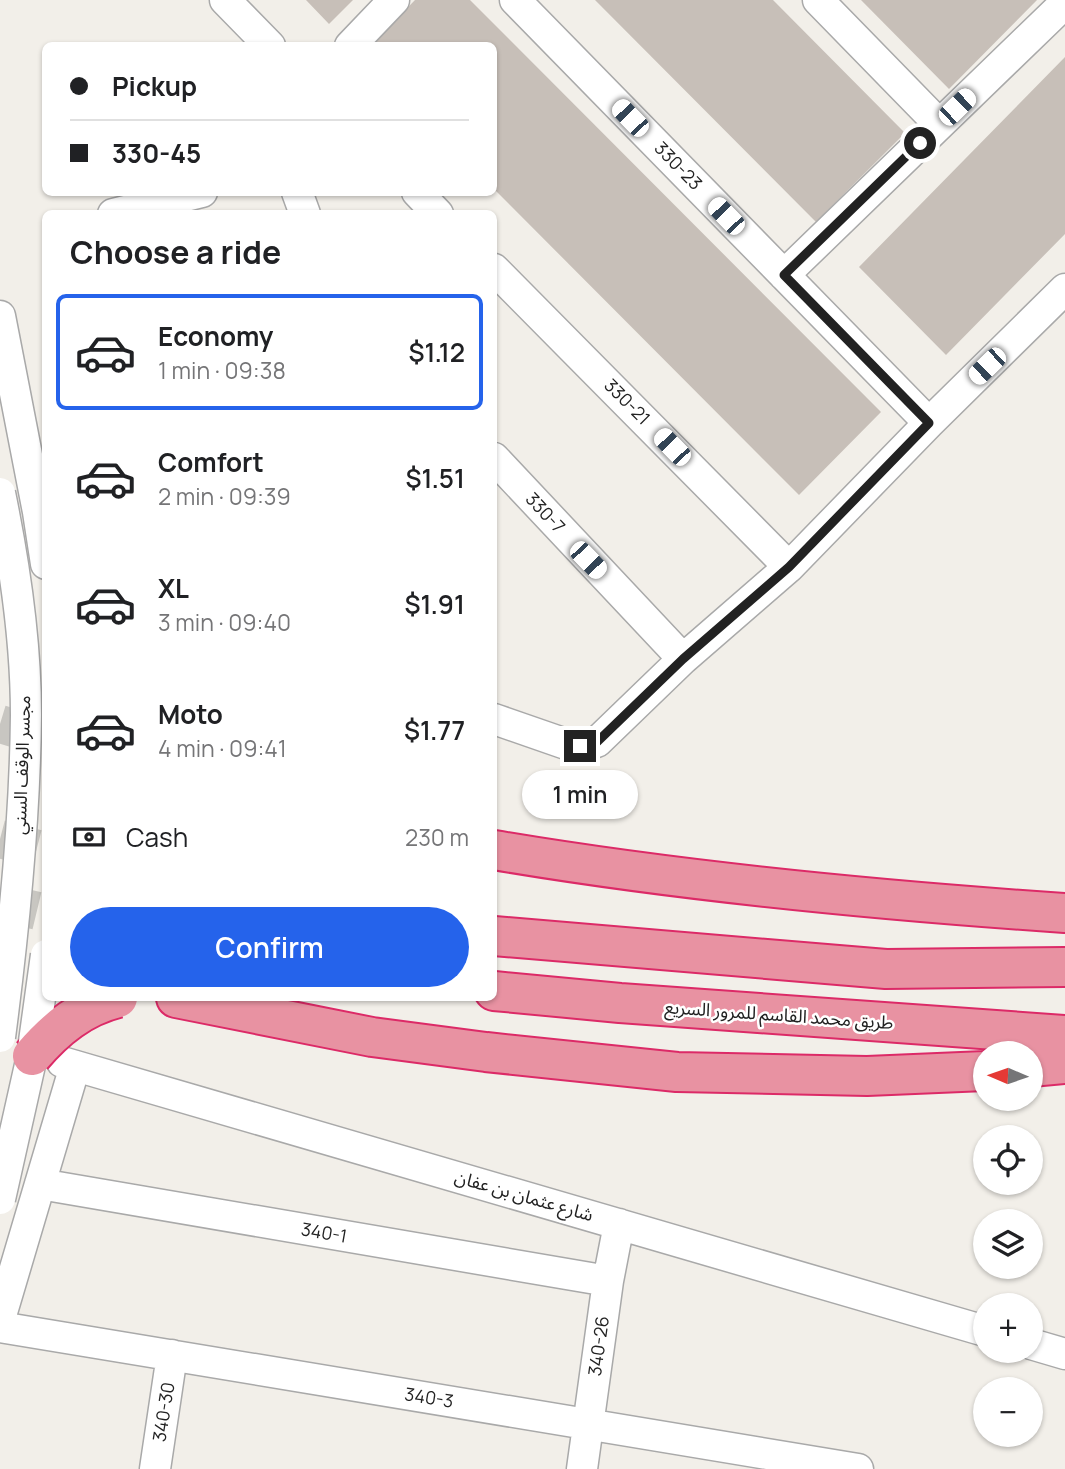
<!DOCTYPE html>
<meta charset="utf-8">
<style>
:root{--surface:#fff;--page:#f2f2f2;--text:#202124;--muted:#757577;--line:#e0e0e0;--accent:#2563eb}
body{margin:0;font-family:Manrope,"Noto Sans Arabic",sans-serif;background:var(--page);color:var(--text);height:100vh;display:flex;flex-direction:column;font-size:26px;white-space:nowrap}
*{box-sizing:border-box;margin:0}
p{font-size:23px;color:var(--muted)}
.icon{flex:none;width:38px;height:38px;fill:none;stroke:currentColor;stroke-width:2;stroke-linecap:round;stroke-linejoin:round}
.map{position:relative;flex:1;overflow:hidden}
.panel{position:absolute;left:42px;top:210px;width:455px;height:791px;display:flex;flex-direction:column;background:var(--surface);border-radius:10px;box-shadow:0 2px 5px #0004}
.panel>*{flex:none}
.hud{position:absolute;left:42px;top:42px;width:455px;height:154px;border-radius:10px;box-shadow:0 2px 5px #0004;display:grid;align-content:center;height:154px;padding:0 28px;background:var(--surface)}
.needle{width:46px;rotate:272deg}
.tools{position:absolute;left:973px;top:1041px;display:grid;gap:14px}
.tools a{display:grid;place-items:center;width:70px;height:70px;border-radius:50%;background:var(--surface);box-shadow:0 2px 5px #0004;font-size:35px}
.end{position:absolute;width:32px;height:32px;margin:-16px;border:9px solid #222;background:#fff;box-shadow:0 0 0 4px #fff}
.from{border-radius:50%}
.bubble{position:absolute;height:49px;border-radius:24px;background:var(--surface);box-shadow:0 2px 5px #0004;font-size:23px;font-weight:600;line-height:49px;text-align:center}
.car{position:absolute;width:21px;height:42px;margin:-21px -10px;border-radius:9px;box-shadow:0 0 5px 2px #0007;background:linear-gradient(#fff 24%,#345 0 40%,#fff 0 76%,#345 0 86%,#fff 0)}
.hud b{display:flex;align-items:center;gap:24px;height:66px;font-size:26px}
.hud b+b{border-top:2px solid var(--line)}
.hud i{width:18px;height:18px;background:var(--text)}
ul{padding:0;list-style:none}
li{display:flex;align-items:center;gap:21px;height:116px;margin:0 14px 10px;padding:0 14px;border:4px solid transparent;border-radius:10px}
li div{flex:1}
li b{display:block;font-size:26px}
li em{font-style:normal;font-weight:600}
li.active{border-color:var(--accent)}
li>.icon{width:63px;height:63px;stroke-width:1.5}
h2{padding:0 28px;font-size:32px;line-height:84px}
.pay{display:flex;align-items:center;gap:18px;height:77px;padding:0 28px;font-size:26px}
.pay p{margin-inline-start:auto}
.action{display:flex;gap:14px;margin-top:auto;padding:14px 28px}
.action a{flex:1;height:80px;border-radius:42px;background:var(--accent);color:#fff;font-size:28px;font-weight:600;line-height:80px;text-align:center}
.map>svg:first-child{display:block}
</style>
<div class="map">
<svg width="1065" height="1469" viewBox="0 0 1065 1469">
<rect width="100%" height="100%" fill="#f2efe9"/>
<!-- building -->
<path fill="#c7bfb8" d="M306 0H353L329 24Z
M415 0H470L881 412 799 495 494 189V46H370Z
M595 0H773L905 133 816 222Z
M861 0H1037L949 89Z
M1065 57V234L946 355 859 267Z"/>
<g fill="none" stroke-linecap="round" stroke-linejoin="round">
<!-- highway-tunnel -->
<path stroke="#c8c6c1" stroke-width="38" stroke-dasharray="38 19" stroke-linecap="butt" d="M0 724 46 738
M0 839 46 851
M0 902 46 913"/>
<!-- minor casing -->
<g stroke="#a9a9a9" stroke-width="33">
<path id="minor" d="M225 0 270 46
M515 0 929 423
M818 0 939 124
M350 46 394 0
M297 192 305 214
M417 192 438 214
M113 214 202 192
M494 269 789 567
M784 275 1065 3
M0 316 38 512 46 564
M494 458 683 659
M494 719 566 744 580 746 597 742 683 659 789 567 929 423 1065 289
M62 1062 985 1331
M40 1184 608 1281
M0 1319 75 1066
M0 1327 858 1469
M1031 1344 1065 1354
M155 1469 172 1355
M582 1469 608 1281 619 1224"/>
</g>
<!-- highway casing -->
<g stroke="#dc2a67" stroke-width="42">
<path id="highway" d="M494 850C683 882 873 900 1065 913
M494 936 886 969 1065 967
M494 991 620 1003 1065 1035
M176 998 372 1037 486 1052 677 1072 867 1076 985 1071
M1031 1067 1065 1064"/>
</g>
<!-- minor -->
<use href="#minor" stroke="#fff" stroke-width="30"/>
<!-- highway -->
<use href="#highway" stroke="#e892a2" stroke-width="38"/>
<!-- minor-bridge casing -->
<g stroke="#a9a9a9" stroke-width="33" stroke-linecap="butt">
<path id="minor-bridge" d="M0 493C15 566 26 641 26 715 25 822 14 930 0 1037
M0 1199 32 1056 46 955"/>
</g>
<!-- highway-bridge casing -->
<g stroke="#dc2a67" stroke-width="42" stroke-linecap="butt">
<path id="highway-bridge" d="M32 1056C56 1028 82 1007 118 998"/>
</g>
<!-- minor-bridge -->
<use href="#minor-bridge" stroke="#fff" stroke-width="30"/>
<!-- highway-bridge -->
<use href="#highway-bridge" stroke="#e892a2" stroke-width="38"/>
</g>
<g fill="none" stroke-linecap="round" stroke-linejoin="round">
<!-- route -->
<path stroke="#222" stroke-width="9" d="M580 746 597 742 683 659 789 567 929 423 784 275 920 143"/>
</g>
<g text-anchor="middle" stroke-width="5" stroke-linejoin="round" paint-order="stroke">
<!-- street labels -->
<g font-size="18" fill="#222" stroke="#fff">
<text transform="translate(678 166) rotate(46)" y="6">330-23</text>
<text transform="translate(627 402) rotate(45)" y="6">330-21</text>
<text transform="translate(545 513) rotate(47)" y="6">330-7</text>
<text transform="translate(22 765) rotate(-88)" y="6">مجسر الوقف السني</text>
<text transform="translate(779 1015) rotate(4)" y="6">طريق محمد القاسم للمرور السريع</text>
<text transform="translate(524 1196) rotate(16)" y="6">شارع عثمان بن عفان</text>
<text transform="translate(324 1233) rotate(10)" y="6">340-1</text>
<text transform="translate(599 1346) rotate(-82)" y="6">340-26</text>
<text transform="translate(429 1398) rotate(9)" y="6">340-3</text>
<text transform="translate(164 1412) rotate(-81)" y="6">340-30</text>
</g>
</g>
</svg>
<div class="tools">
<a><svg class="needle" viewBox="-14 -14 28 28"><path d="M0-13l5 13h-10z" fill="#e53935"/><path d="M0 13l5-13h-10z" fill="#757577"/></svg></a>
<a><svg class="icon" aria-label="locate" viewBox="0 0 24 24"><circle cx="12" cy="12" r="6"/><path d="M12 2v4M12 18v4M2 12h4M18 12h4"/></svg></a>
<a><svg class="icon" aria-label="layers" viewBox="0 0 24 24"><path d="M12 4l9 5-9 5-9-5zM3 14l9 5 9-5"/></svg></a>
<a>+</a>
<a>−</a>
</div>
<i class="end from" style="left:920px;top:143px"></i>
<i class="end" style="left:580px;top:746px"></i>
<div class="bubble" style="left:522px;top:770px;width:116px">1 min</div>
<i class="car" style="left:957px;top:107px;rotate:46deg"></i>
<i class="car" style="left:630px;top:118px;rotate:316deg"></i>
<i class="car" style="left:726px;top:216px;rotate:316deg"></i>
<i class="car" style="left:987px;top:366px;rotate:226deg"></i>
<i class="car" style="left:672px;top:447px;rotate:316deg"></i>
<i class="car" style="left:588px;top:560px;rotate:136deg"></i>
<div class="hud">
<b><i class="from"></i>Pickup</b>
<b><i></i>330-45</b>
</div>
<section class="panel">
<h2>Choose a ride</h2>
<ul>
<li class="active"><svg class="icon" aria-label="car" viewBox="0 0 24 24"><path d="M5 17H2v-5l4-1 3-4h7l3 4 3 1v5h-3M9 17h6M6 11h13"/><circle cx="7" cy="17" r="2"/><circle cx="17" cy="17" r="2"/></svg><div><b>Economy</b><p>1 min · 09:38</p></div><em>$1.12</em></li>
<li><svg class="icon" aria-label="car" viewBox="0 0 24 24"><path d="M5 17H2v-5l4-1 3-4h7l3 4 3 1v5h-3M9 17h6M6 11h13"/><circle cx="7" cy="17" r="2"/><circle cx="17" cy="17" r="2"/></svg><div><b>Comfort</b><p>2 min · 09:39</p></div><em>$1.51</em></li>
<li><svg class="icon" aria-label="car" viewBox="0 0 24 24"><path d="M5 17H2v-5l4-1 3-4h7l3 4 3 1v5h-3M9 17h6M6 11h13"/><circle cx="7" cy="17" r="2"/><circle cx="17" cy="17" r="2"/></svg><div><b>XL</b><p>3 min · 09:40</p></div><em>$1.91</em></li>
<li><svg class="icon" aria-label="car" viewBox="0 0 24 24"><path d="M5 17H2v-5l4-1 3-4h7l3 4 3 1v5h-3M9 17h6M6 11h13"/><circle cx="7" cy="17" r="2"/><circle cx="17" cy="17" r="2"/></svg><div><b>Moto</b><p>4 min · 09:41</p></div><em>$1.77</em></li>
</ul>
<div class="pay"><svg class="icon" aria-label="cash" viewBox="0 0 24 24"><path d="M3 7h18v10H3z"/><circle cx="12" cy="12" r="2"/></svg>Cash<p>230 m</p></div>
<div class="action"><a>Confirm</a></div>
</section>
</div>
